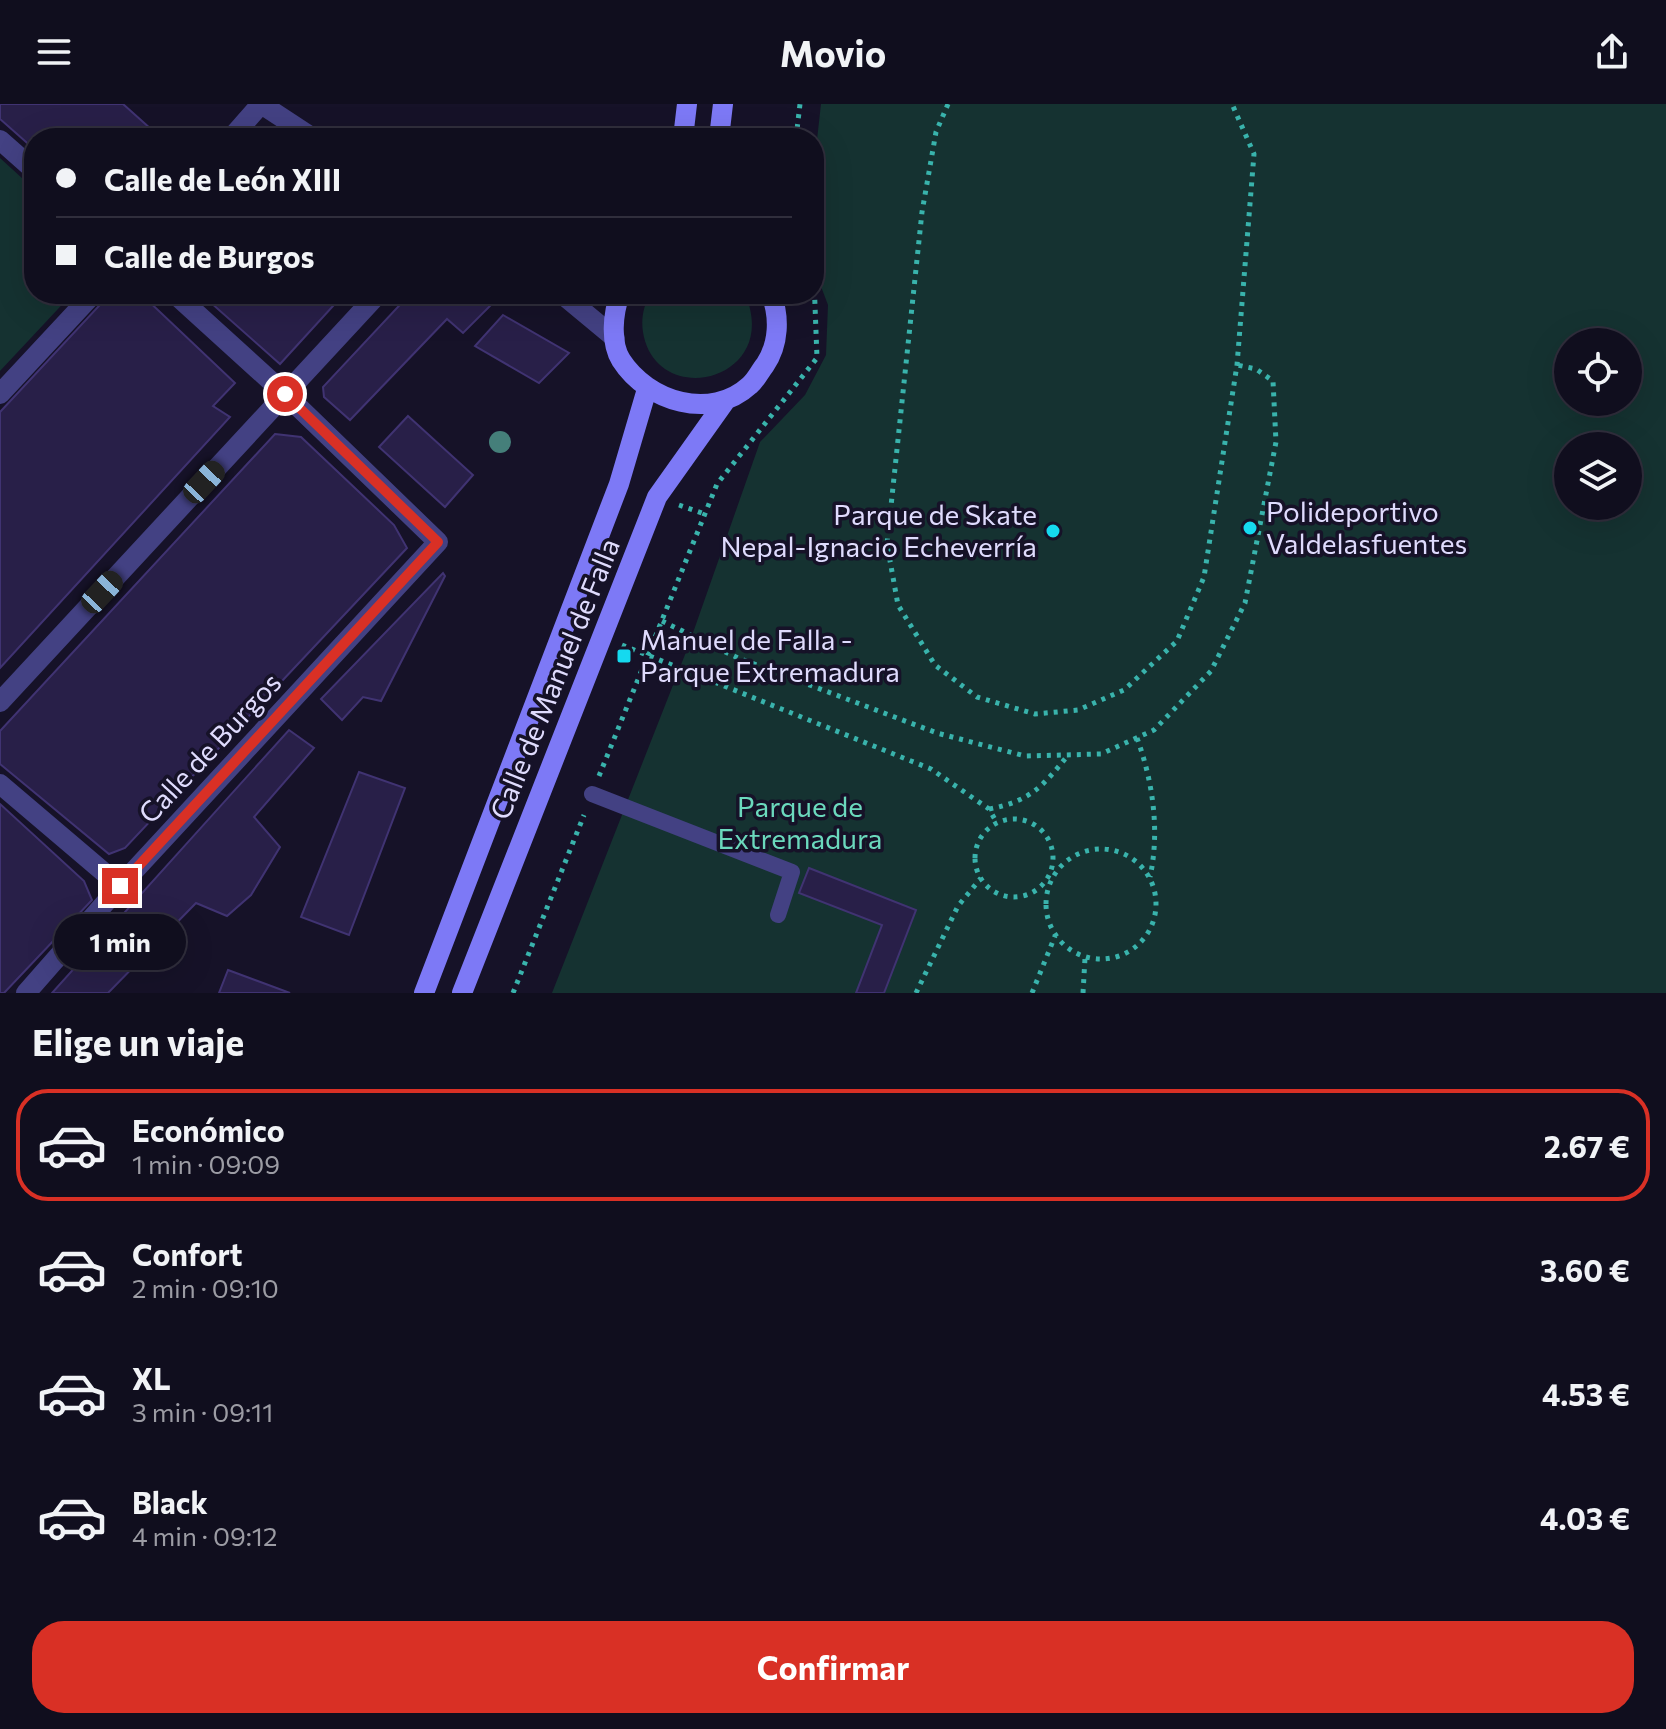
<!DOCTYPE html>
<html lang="es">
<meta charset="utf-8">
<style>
:root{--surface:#100e1e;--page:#1e1c2b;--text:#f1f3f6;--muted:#9c9ca4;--line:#302e3c;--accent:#d93025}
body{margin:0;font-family:Commissioner,sans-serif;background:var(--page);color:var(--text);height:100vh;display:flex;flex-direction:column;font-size:30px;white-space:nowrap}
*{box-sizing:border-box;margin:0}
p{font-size:26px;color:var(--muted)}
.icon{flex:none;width:44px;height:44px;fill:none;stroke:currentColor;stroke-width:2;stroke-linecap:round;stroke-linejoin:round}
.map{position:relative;height:889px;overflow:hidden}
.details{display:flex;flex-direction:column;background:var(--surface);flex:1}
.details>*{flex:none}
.guide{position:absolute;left:24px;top:24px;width:800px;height:176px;border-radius:32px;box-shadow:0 8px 32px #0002,0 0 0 2px var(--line);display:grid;align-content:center;height:176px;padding:0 32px;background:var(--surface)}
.fabs{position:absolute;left:1554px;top:224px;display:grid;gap:16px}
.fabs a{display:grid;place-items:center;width:88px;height:88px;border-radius:50%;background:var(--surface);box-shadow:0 8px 32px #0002,0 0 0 2px var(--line);font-size:40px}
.end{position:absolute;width:36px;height:36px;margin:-18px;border:10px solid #d93025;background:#fff;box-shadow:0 0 0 4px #fff}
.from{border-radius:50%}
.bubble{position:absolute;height:56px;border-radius:28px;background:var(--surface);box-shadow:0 8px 32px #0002,0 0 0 2px var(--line);font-size:26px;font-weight:700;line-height:56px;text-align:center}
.car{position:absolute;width:24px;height:48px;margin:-24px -12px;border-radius:10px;box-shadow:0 0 6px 2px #0007;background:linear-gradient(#222 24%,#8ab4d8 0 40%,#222 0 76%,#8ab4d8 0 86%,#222 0)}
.guide b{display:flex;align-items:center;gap:28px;height:76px;font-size:30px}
.guide b+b{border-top:2px solid var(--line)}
.guide i{width:20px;height:20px;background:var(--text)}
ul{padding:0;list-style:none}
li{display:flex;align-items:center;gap:24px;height:112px;margin:0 16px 12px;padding:0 16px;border:4px solid transparent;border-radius:32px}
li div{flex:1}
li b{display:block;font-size:30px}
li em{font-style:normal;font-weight:700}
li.current{border-color:var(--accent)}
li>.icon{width:72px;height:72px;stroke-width:1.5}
h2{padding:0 32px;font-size:36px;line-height:96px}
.button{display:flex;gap:16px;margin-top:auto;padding:16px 32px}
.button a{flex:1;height:92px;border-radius:32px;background:var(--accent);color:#fff;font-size:32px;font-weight:700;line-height:92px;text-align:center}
header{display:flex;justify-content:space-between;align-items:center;height:104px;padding:0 32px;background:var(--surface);font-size:36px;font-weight:700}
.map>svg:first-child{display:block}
</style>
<header><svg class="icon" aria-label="menu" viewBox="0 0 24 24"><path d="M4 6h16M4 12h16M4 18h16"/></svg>Movio<svg class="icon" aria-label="share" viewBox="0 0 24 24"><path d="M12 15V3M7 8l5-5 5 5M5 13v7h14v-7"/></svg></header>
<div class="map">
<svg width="1666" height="889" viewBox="0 0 1666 889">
<rect width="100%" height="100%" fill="#161228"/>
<!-- green -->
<path fill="#153231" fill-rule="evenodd" d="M821 0H1666V889H552L688 543 760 338 805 291 826 251 828 201 814 164V63ZM1568 238H1628V298H1568ZM1568 342H1628V402H1568Z
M0 54 34 85V190H72L0 267Z
M650 190H745C781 273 666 305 645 237 640 220 642 205 650 190Z"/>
<!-- building -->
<path fill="#281f48" stroke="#403372" stroke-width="2" d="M0 0H123L161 34H34V45L0 15Z
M110 190H141L235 279 213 302 230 313 0 564V308Z
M201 190H344L280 260Z
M410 190H470L490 202 463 229 447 215 350 316 324 293 323 283Z
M503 211 569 249 539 279 475 242Z
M408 312 473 371 445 403 379 343Z
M275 330 301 333 394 421 407 444 125 744 109 750 0 660V627Z
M443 469 445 472 381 597 363 593 342 616 321 595Z
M289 626 314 644 254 713 280 743 251 791 227 812 196 799 108 889H52Z
M359 668 405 684 349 831 301 813Z
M0 700 84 777 92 796 4 889H0Z
M809 764 916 806 884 889H856L882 821 799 789Z
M228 866 290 889H219Z"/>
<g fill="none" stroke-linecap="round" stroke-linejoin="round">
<!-- path -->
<path stroke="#39b3ac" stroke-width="5" stroke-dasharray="4 6" stroke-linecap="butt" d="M948 0 936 28 922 108 887 440 898 501 935 561 977 593 1035 610 1078 606 1124 586 1177 537 1204 473 1237 261 1254 50 1232 0
M796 34 800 0
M679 401 705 410
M662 517 738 554 937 629 1025 652 1101 650 1154 626 1211 567 1245 499 1276 338 1273 277 1256 265 1237 261
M622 541 931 665 989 705 997 719
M1137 634C1153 678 1160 727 1150 773
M599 672 717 380 817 254 814 175
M989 705C1031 697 1043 682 1069 650
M975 754a39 39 0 1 1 78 0a39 39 0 1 1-78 0Z
M1046 800a55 55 0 1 1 110 0a55 55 0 1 1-110 0Z
M513 889 584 711
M916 889 958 802 981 774
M1032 889 1055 832
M1083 889 1085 854"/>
<!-- lane -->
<path stroke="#434183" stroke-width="16" d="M592 690 792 768 778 811"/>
<!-- street -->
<path stroke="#434183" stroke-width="20" d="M231 34 261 0 313 34
M0 36 34 66
M562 190 615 234
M0 290 93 190
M0 598 378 190
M0 680 120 782
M26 889 120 782 438 438 285 290 175 190"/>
<!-- secondary -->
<path stroke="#7d79f6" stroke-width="20" d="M683 34 687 0
M719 34 723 0
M620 190C613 209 610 238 621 256 648 298 711 317 750 281 756 276 760 267 765 261 779 240 780 213 771 190
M424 889 619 380 647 285
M462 889 657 393 726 296"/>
</g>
<!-- trees -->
<circle fill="#457f7a" cx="500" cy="338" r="11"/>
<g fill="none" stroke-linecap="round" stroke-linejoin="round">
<!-- route -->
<path stroke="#d93025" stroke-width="10" d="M120 782 438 438 285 290"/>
</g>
<!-- markers -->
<g fill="#15d9ef" stroke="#161228" stroke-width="3">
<circle cx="1250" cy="424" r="8"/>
<circle cx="1053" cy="427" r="8"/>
<rect x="616" y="544" width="16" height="16" rx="4"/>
</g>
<g text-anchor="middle" stroke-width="7" stroke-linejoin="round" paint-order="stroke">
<!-- poi labels -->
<g font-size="28" fill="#dfdbfd" stroke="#161228" text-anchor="start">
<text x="1266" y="418">Polideportivo<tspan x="1266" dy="32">Valdelasfuentes</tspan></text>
<text x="1037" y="421" text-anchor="end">Parque de Skate<tspan x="1037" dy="32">Nepal-Ignacio Echeverría</tspan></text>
<text x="640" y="546">Manuel de Falla -<tspan x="640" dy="32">Parque Extremadura</tspan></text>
</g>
<!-- street labels -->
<g font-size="28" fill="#dfdbfd" stroke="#161228">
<text transform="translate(555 575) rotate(-68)" y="10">Calle de Manuel de Falla</text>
<text transform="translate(210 644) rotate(-47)" y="10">Calle de Burgos</text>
</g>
<!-- park labels -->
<g font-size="28" fill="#6bd9bd" stroke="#161228">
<text x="800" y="713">Parque de<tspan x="800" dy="32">Extremadura</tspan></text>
</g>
</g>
</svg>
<div class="fabs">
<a><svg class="icon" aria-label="locate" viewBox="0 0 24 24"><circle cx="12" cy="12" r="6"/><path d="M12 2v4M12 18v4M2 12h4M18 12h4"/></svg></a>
<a><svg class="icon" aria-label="layers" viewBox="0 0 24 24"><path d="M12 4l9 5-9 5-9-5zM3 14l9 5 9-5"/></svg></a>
</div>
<i class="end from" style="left:285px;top:290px"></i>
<i class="end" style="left:120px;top:782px"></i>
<div class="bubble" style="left:54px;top:810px;width:132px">1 min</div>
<i class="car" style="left:204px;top:378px;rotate:43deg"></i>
<i class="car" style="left:102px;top:488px;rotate:43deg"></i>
<div class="guide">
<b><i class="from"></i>Calle de León XIII</b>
<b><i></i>Calle de Burgos</b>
</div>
</div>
<section class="details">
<h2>Elige un viaje</h2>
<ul>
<li class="current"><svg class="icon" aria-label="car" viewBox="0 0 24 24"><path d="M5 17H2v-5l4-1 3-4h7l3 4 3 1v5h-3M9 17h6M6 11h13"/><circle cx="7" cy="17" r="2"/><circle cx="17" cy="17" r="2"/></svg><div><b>Económico</b><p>1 min · 09:09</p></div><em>2.67 €</em></li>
<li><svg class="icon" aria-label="car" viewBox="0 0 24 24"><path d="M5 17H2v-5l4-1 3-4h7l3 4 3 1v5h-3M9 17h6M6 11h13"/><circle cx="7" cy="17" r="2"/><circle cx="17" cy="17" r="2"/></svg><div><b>Confort</b><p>2 min · 09:10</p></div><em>3.60 €</em></li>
<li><svg class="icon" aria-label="car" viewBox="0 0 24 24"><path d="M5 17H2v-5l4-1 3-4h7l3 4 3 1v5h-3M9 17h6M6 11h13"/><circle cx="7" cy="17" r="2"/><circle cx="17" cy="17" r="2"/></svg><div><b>XL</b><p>3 min · 09:11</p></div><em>4.53 €</em></li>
<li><svg class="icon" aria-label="car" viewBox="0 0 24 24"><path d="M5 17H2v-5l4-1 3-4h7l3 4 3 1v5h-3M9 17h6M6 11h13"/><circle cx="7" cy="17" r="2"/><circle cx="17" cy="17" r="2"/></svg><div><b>Black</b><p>4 min · 09:12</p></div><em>4.03 €</em></li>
</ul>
<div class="button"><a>Confirmar</a></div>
</section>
